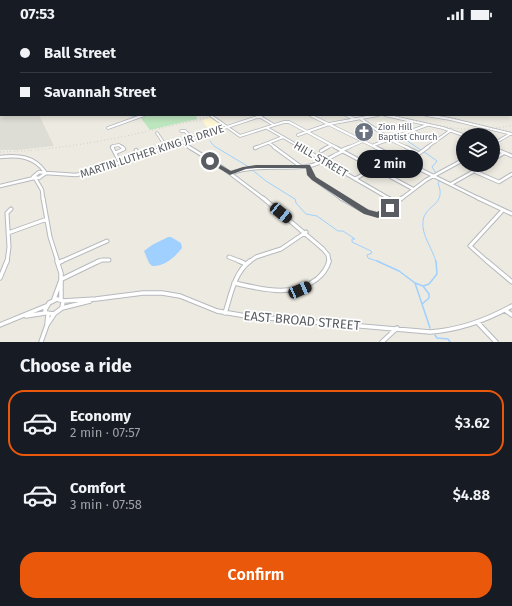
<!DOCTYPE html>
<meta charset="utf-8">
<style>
:root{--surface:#171b24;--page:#20242c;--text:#f1f3f6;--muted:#9ea1a6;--line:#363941;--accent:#ea580c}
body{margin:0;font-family:"Fira Sans",sans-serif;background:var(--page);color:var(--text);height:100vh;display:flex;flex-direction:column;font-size:15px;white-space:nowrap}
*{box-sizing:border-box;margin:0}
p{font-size:13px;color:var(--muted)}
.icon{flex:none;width:22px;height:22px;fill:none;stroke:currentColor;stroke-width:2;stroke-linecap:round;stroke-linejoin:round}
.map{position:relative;height:314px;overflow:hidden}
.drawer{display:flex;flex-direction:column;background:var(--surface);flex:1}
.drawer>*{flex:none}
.guide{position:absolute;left:0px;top:0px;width:512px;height:88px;box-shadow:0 2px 6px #0003;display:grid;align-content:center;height:88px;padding:0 20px;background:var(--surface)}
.buttons{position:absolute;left:456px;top:100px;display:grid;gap:8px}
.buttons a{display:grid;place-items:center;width:44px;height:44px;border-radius:50%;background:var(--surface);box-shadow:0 2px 6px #0003;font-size:20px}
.end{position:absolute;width:18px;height:18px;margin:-9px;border:5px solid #595d62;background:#fff;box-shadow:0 0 0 2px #fff}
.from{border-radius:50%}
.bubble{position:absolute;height:28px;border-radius:14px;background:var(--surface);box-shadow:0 2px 6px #0003;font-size:13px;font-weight:600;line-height:28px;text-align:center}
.car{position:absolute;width:12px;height:24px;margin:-12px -6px;border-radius:5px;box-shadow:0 0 3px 1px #0007;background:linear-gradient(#222 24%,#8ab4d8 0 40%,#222 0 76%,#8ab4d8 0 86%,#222 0)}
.guide b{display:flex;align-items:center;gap:14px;height:38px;font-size:15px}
.guide b+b{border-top:1px solid var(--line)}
.guide i{width:10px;height:10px;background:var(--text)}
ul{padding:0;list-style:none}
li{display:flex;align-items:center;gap:12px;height:66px;margin:0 8px 6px;padding:0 12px;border:2px solid transparent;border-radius:16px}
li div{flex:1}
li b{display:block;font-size:15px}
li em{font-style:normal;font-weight:600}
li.current{border-color:var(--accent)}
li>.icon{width:36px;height:36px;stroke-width:1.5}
h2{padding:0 20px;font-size:18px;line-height:48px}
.cta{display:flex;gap:8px;margin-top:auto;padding:8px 20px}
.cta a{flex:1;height:46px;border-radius:16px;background:var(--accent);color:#fff;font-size:16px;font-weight:600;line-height:46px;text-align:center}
.status{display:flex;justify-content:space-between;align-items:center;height:28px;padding:0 20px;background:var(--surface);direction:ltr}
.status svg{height:11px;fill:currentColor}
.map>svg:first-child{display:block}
</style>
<div class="status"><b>07:53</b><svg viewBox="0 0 49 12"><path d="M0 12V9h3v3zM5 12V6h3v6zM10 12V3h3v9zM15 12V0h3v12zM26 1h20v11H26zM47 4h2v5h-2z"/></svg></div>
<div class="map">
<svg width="512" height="314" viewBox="0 0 512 314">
<rect width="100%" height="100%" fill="#edebe1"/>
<!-- commercial -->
<path fill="#fff7d4" d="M212 89 227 99 211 105 202 92Z"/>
<!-- industrial -->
<path fill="#dddcd5" d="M0 81 1 87H39L54 118 17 122H0Z"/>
<!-- green -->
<path fill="#bce6be" d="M145 87H196L197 91 150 102 141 90Z"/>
<!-- water -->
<path fill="#9fd0ff" d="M168 209H171L181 215 182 220C175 229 164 239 152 238L149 235 144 223 152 217Z"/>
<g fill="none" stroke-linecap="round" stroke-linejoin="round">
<!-- stream-far1 -->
<path stroke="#9fd0ff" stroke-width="1" d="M0 70 1 68
M93 87H115
M126 87 138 89
M400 108 421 122
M210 113 214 118 249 139
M423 123 437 133 432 139 440 152 438 155C447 178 425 176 423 193 421 207 433 221 436 234
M251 141 266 153 295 171 296 175 306 186 317 188 338 203H343L355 211H352V214L371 223 372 225 367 227 368 230 380 234"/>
<!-- stream -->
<path stroke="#9fd0ff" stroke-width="1.5" d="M377 233 399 243 415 255 430 300
M415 255 423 258
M422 276 429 270V266L423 258 429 256 437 246 436 233
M435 307 437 310 448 311 450 314"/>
<!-- minor-far3 casing -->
<g stroke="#b6b9be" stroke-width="3.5">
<path id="minor-far3" d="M210 87 240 108 284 94H289L337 120
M310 87 377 120
M346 87 354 91
M385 87 443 100 463 107
M426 87 450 91 512 106
M259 88 274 97
M361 91 393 113 408 120
M108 100 144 87
M267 100 302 120
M181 103H185L193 111
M412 103 435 114
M157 105 167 120
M298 107 329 96 378 87
M183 114 190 120
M269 115 276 120
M493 116 510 106
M374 117 427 97
M112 120 113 118 119 117 123 120
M164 120 263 87
M255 120 283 109
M326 120 332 117
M347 120 363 113
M426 120 451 102"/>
</g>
<!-- minor-far2 casing -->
<g stroke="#b6b9be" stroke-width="4.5">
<path id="minor-far2" d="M112 119 115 125 124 121 122 119
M189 119 223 140 264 171
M274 119 300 138
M300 119 390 171
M335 119 413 161
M375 119 480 171
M406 119 418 125
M255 120 257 119
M493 120 512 128
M136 122 140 128
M342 122 349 119
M321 123 328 119
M115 125 120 135
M0 129C18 127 34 128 45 144
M493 131 504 125
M407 134 428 119
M308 138 311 148 314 151 342 171
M39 144 46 145 39 150 33 149Z
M476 144 499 154 512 146
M46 145 76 147 98 142 167 119
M231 145C257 136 282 142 309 138 321 136 332 128 343 123
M35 150 42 162 43 171
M355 151 374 140
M451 156 485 137
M0 158 34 150
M401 171 426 152 463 132"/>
</g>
<!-- minor-far1 casing -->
<g stroke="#b6b9be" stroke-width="5">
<path id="minor-far1" d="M43 170 50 209 58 234
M263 170 323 221 328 227 329 234
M341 170 362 182 378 187 402 170
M388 170 396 174
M478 170 512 186
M8 205 47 191
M229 229 242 234
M7 234 9 219 7 185 11 181
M60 234 107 213
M97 234 102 232H109
M249 234 256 229 281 221 306 204
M488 234 470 218 503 182"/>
</g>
<!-- minor casing -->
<g stroke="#b6b9be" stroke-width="5.5">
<path id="minor" d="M57 233 61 245V271
M239 233 246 236
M487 233 512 254
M58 235 62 233
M0 250 7 233
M62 251 99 233
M234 255C262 261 293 270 317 251 323 246 327 241 329 233
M54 271 61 252
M57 271 63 273 62 280 54 286 46 285 45 282 49 275Z
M63 273 96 271 143 265H162L180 268 217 283 246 288 430 304C460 302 485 293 512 278
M62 280 90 273
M505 282 512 287
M225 285C231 267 234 245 250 233
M26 288 45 285
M478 295 496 314
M47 296 48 287
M0 297 46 278
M41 314 47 297 55 285
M382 314 397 300"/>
</g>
<!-- minor-far3 -->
<use href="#minor-far3" stroke="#fff" stroke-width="2"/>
<!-- minor-far2 -->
<use href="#minor-far2" stroke="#fff" stroke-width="2.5"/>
<!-- minor-far1 -->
<use href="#minor-far1" stroke="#fff" stroke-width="3"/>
<!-- minor -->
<use href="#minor" stroke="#fff" stroke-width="3.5"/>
<!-- rail -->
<path stroke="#b4b5b5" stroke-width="1" stroke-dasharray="0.5 3" stroke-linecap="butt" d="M389 87C430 96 470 108 512 97
M438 87 512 104
M0 124C75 122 146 104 218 87"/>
</g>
<!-- sky -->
<linearGradient id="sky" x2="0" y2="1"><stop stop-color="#8bbff1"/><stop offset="0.52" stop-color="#f7f6f2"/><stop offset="1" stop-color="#f7f6f2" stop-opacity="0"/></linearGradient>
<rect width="512" height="92" fill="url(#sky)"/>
<!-- route -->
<path fill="#595d62" d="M210 131 231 143 243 139 256 137H310L316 149 369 182 377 184 387 178H392L393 180 378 190 364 186 312 152 307 147 306 140H256L246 141 230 147 208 134V132Z"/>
<!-- icons -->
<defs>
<g id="church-disc" transform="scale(1)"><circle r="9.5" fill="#6b7280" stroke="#fff"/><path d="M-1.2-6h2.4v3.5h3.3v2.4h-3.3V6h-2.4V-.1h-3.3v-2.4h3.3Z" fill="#fff"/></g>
</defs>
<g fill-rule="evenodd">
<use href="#church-disc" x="364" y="104"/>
</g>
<g text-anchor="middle" stroke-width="3.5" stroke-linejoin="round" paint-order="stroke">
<!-- far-worship labels -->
<g font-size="9" fill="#5b616d" stroke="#fff" text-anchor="start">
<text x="378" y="102">Zion Hill<tspan x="378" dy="10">Baptist Church</tspan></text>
</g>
<!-- street labels -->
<g font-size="11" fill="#595d62" stroke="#fff">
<text transform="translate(152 123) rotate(-18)" y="4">MARTIN LUTHER KING JR DRIVE</text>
<text transform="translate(321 131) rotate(30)" y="4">HILL STREET</text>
</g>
<!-- near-street labels -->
<g font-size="13" fill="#595d62" stroke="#fff">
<text transform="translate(302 292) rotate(5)" y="5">EAST BROAD STREET</text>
</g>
</g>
</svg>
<div class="buttons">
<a><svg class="icon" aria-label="layers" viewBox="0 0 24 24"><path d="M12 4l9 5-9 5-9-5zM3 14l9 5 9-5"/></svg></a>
</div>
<i class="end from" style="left:210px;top:133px"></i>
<i class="end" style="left:390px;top:180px"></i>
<div class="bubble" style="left:357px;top:122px;width:66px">2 min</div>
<i class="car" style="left:281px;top:185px;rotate:129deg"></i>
<i class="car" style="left:300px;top:262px;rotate:67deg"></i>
<div class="guide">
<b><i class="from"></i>Ball Street</b>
<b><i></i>Savannah Street</b>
</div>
</div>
<section class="drawer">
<h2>Choose a ride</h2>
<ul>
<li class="current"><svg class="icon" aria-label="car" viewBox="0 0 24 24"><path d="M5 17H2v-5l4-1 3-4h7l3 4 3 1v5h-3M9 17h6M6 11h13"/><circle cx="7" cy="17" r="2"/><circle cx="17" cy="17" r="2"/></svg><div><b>Economy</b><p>2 min · 07:57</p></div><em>$3.62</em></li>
<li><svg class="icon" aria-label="car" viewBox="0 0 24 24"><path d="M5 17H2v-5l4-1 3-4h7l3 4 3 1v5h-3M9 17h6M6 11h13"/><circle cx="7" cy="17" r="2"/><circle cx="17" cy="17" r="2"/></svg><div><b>Comfort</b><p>3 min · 07:58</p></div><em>$4.88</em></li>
</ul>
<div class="cta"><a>Confirm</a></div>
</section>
